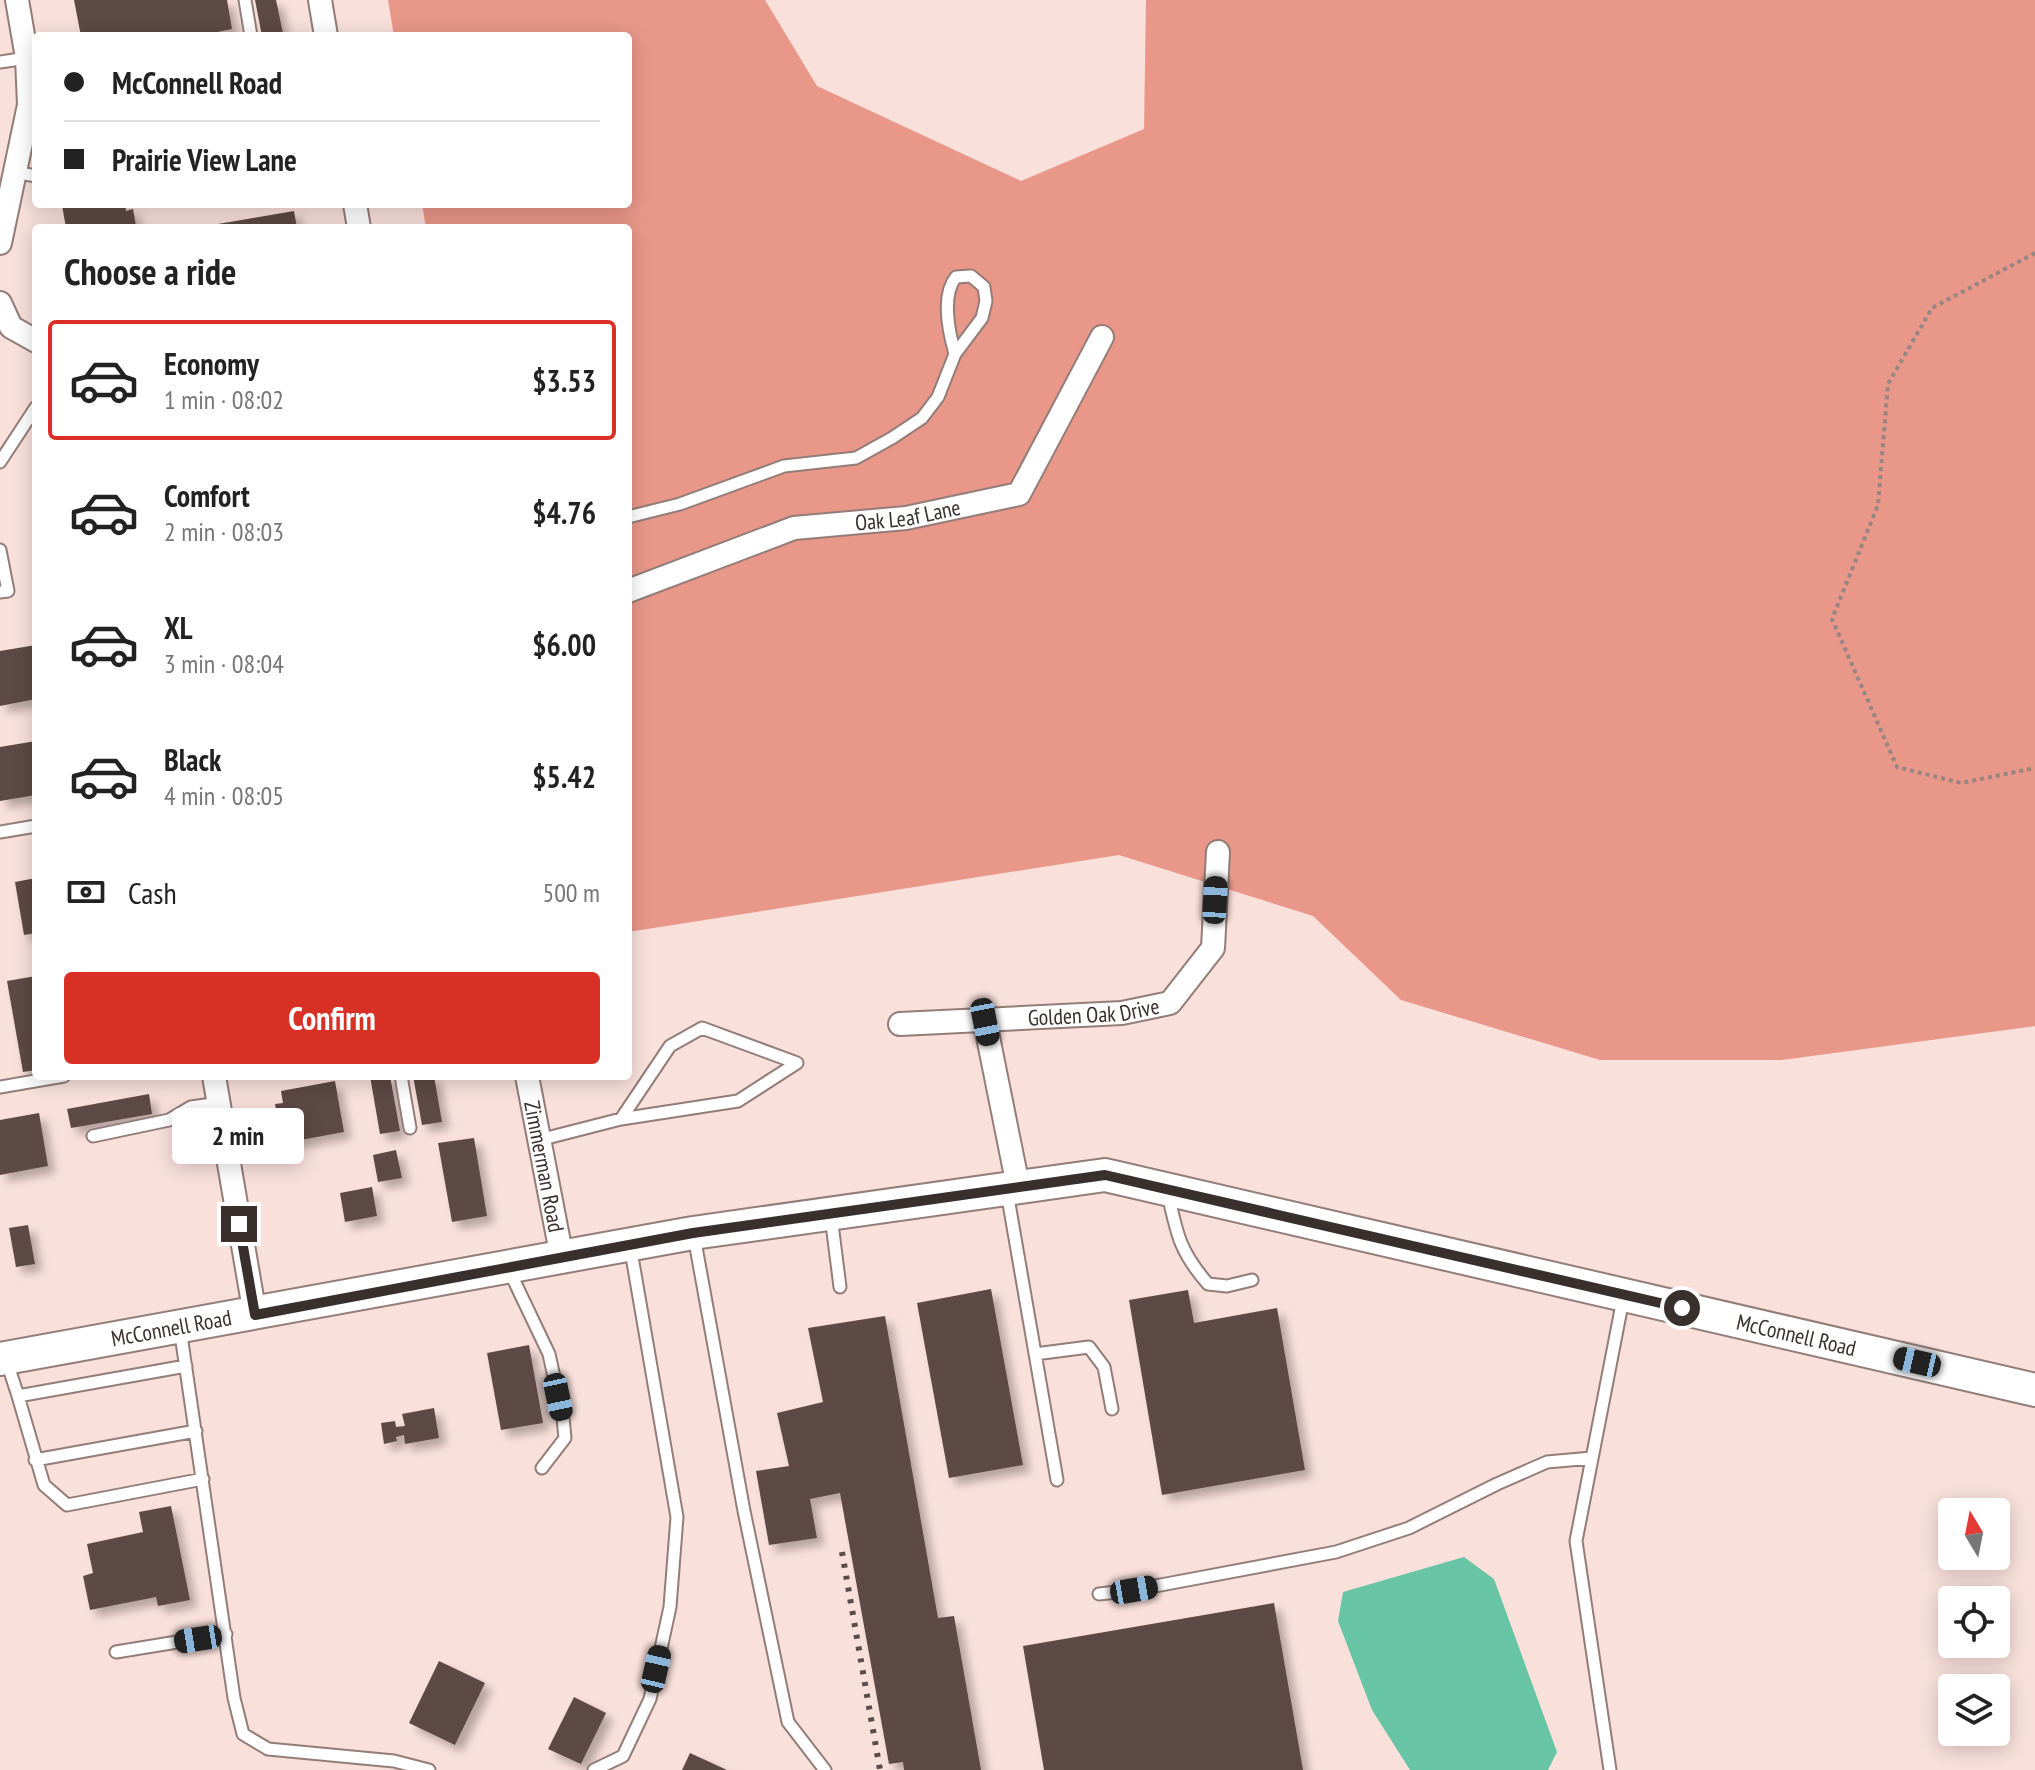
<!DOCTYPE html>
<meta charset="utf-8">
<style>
:root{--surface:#fff;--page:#f6f6f6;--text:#222;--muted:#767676;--line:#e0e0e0;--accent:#d93025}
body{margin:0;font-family:"PT Sans Narrow",sans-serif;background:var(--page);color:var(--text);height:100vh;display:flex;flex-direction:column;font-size:30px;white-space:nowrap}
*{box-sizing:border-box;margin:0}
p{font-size:26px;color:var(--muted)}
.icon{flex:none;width:44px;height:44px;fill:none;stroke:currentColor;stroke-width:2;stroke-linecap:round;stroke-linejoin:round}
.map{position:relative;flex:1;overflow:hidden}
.side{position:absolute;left:32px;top:224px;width:600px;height:856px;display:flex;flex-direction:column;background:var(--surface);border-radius:8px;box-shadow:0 4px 20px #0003}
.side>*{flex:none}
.hud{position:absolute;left:32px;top:32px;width:600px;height:176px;border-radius:8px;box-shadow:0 4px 20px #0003;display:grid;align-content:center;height:176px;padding:0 32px;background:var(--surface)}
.needle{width:52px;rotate:350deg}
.tools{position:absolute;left:1938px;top:1498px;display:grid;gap:16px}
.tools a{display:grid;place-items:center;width:72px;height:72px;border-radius:8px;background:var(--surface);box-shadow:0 4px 20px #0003;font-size:40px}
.end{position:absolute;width:36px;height:36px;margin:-18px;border:10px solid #392f2d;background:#fff;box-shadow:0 0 0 4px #fff}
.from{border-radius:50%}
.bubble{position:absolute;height:56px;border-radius:8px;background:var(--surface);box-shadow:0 4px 20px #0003;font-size:26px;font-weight:800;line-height:56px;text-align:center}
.car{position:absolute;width:24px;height:48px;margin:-24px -12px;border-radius:10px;box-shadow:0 0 6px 2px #0007;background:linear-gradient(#222 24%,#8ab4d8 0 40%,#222 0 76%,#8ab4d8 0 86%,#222 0)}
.hud b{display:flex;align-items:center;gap:28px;height:76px;font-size:30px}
.hud b+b{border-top:2px solid var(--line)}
.hud i{width:20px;height:20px;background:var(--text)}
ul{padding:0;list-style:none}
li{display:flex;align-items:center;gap:24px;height:120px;margin:0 16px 12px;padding:0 16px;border:4px solid transparent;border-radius:8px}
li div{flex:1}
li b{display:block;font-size:30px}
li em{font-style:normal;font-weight:800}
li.on{border-color:var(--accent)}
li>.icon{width:72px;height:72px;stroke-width:1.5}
h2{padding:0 32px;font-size:36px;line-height:96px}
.pay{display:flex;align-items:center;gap:20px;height:88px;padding:0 32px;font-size:30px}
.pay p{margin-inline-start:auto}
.cta{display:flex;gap:16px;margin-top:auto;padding:16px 32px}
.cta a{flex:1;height:92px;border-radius:8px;background:var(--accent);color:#fff;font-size:32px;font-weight:800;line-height:92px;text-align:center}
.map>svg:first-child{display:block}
</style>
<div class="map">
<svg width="2035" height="1770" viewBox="0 0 2035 1770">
<defs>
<filter id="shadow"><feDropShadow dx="7" dy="7" stdDeviation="4" flood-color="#0004"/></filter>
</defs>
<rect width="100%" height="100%" fill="#f9e0db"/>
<!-- forest -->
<path fill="#e99789" d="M388 0H765L817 86 1021 181 1144 129 1146 0H2035V1026L1782 1060H1600L1401 1000 1313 916 1119 855 628 932V228H426L422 204H628V36H394Z"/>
<!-- water -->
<path fill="#67c4a5" d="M1464 1557 1494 1579 1557 1752 1548 1770H1410L1372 1710 1338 1621 1343 1592Z"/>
<!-- building -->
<path fill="#5d4945" filter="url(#shadow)" d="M74 0H227L232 29 198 36H81Z
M255 0H276L283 33 262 36Z
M125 204 126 211 133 209 136 226 66 228 62 205Z
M294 211 297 228H206V226Z
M36 645V699L0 706V651Z
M36 741V795L0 801V747Z
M36 878V933L24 935 15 882Z
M36 976V1070L23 1072 7 981Z
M370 1076H390L400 1131 380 1134Z
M413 1076H434L442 1122 422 1125Z
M335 1081 344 1132 290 1142 288 1129 280 1131 275 1104 283 1103 281 1091Z
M149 1094 152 1114 71 1128 67 1109Z
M39 1113 48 1166 0 1175V1120Z
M474 1138 487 1216 452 1222 438 1143Z
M396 1150 402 1178 378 1182 373 1155Z
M372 1187 377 1216 345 1222 340 1193Z
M28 1225 35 1264 16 1267 9 1228Z
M991 1289 1023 1465 949 1478 917 1303Z
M1188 1290 1194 1323 1277 1308 1305 1470 1162 1495 1129 1300Z
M885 1316 938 1618 954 1616 981 1770H904L903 1762 889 1764 840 1493 810 1499 817 1538 769 1545 756 1471 789 1466 777 1413 823 1402 808 1328Z
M529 1345 543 1423 501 1430 487 1353Z
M434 1408 439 1438 405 1444 404 1435 396 1437 397 1441 384 1444 381 1423 395 1421 396 1427 405 1426 402 1414Z
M171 1506 190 1600 158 1606 156 1597 90 1610 83 1576 93 1573 87 1544 143 1532 139 1512Z
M1274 1603 1303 1770H1044L1023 1646Z
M439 1661 485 1683 455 1745 409 1723Z
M574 1697 606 1713 581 1764 548 1749Z
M690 1753 727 1770H682Z"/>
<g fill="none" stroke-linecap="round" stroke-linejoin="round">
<!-- lane casing -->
<g stroke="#937d78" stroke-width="15">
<path id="lane" d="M245 0 251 36
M0 62 27 58
M14 172 36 176
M0 462 36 407
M628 517 680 504 784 466 856 458 892 438 922 418 938 397 955 354 982 318 986 301 984 287 971 276 956 277C941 295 949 333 955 354
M0 550 8 591 0 592
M0 832 36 826
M401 1076 410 1128
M0 1087 64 1076
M93 1136 169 1120 191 1107 219 1103
M539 1140 621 1119 738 1101 797 1063 702 1028 670 1046 621 1119
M1007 1192 1057 1480
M1168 1194C1177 1235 1180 1252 1208 1284L1227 1286 1252 1280
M831 1216 840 1287
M694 1236 744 1511 788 1722 825 1770
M508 1268 549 1354 563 1418 565 1438 542 1468
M180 1328 234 1698 243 1734 268 1749 394 1761 429 1770
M1035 1354 1089 1347 1104 1367 1112 1409
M7 1362 18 1396 186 1366
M18 1396 44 1485 67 1505 203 1479
M35 1460 196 1431
M1099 1594 1134 1590 1336 1552 1409 1528 1497 1484 1547 1462 1592 1458
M116 1652 226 1634
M594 1770 623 1756 650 1699 670 1607 677 1517 630 1245
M1610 1770 1576 1541 1623 1299"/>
</g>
<!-- street casing -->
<g stroke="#937d78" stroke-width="26">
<g id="street">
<path d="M320 0 326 36"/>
<path d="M355 204 359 228"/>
<path d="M0 243 29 105 27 58 17 0"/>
<path d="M0 303 11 327 36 341"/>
<path id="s1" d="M628 591 794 528 906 518 1019 494 1102 337"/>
<path d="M985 1022 1018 1186"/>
<path id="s2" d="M900 1024 1122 1013 1170 1003 1213 948 1218 852"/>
<path d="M214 1076 255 1315"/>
<path id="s3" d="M527 1076 562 1258"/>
</g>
</g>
<!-- secondary casing -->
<g stroke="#937d78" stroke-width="36">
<g id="secondary">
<path id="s4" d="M0 1359 693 1233 1105 1175 2035 1390"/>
</g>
</g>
<!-- path -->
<path stroke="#968581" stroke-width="4" stroke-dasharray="4 4" stroke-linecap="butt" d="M2035 253 1932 308 1888 384 1878 505 1832 619 1897 767 1961 783 2035 768"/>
<!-- lane -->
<use href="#lane" stroke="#fff" stroke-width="11"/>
<!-- street -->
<use href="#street" stroke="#fff" stroke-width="22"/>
<!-- secondary -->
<use href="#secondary" stroke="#fff" stroke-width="32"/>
<!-- rail -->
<path stroke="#594c4a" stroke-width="6" stroke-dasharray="4 8" stroke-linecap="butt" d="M842 1552 880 1770"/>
</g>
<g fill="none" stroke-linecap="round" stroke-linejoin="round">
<!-- route -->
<path stroke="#392f2d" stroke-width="10" d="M239 1224 255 1315 693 1233 1105 1175 1682 1308"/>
</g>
<g text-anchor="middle" stroke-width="8" stroke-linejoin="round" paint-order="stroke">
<!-- street labels -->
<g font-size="22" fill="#392f2d" stroke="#fff">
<text dy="8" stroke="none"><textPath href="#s1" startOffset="292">Oak Leaf Lane</textPath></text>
<text dy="8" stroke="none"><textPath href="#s2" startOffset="194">Golden Oak Drive</textPath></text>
<text dy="8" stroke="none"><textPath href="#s3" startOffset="92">Zimmerman Road</textPath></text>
<text dy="8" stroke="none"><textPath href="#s4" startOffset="174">McConnell Road</textPath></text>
<text dy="8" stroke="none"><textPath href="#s4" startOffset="1830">McConnell Road</textPath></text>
</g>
</g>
</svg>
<div class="tools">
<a><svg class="needle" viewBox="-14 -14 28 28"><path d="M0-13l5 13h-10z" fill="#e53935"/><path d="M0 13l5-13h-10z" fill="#767676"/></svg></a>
<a><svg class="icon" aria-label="locate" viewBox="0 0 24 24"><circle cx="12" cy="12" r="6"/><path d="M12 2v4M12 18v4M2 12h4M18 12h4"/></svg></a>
<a><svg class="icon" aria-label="layers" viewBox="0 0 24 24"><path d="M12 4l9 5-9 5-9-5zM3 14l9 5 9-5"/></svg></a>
</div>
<i class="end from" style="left:1682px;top:1308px"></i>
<i class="end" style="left:239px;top:1224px"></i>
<div class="bubble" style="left:172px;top:1108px;width:132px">2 min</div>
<i class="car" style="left:1215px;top:900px;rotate:3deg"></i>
<i class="car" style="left:985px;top:1022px;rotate:169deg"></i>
<i class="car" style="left:1917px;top:1362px;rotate:283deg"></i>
<i class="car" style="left:558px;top:1397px;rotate:168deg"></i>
<i class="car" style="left:1134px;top:1590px;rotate:80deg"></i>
<i class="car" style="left:198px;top:1639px;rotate:261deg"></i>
<i class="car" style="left:656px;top:1669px;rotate:13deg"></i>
<div class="hud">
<b><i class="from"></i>McConnell Road</b>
<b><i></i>Prairie View Lane</b>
</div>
<section class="side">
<h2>Choose a ride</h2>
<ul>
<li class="on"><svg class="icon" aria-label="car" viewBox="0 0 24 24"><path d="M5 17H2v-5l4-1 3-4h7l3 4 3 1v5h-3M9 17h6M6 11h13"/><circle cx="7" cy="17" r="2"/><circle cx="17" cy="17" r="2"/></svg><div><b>Economy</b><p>1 min · 08:02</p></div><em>$3.53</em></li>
<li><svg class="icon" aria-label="car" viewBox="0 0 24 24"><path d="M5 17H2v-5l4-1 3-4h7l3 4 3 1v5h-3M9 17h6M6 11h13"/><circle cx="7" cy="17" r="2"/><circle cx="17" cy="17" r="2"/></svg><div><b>Comfort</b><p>2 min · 08:03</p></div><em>$4.76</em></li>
<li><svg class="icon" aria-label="car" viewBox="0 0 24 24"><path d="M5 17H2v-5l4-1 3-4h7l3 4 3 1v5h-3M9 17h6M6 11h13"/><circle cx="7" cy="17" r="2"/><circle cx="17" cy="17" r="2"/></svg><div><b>XL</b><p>3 min · 08:04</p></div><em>$6.00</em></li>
<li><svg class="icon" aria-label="car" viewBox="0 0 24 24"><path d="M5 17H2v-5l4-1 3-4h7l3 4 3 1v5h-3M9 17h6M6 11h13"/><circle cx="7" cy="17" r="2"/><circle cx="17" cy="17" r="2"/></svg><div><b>Black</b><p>4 min · 08:05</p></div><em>$5.42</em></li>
</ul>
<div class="pay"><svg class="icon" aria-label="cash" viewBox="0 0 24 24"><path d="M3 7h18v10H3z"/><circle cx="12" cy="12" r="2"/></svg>Cash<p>500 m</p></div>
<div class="cta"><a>Confirm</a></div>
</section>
</div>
